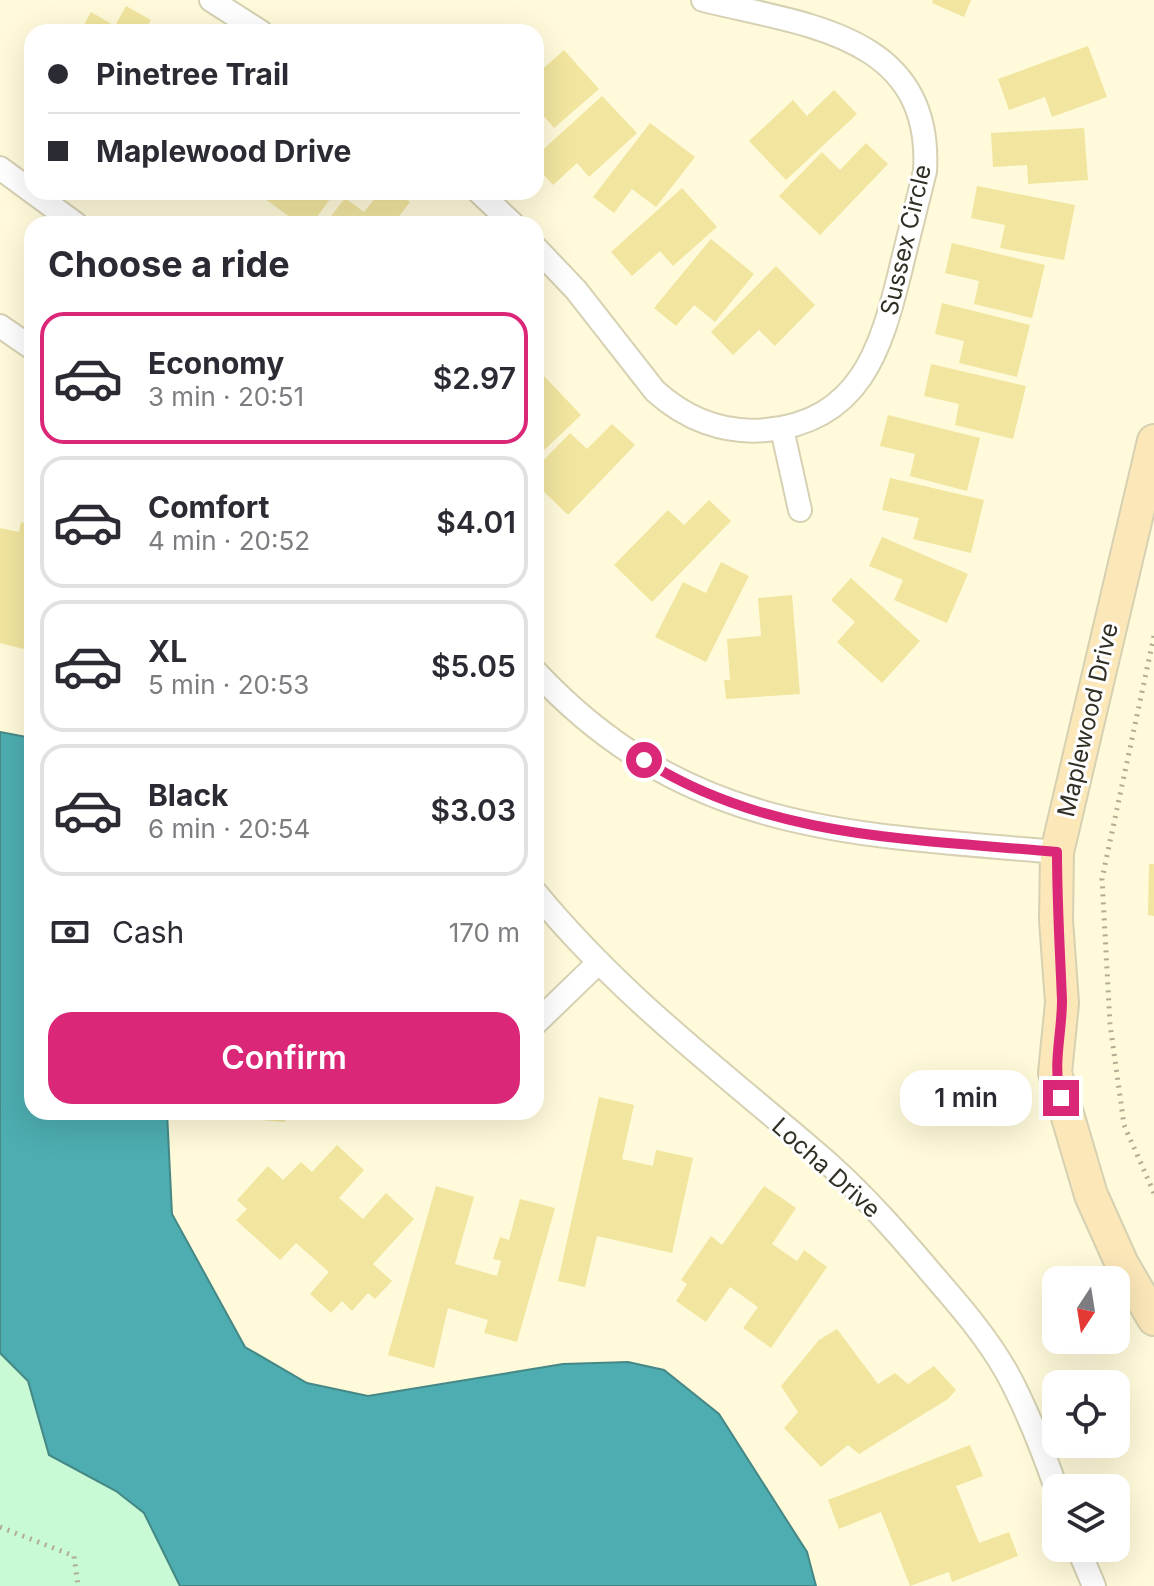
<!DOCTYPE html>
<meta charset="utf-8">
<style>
:root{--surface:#fff;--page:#f7f7f7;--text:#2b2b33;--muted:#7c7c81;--line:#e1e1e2;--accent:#db2777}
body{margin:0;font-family:Inter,sans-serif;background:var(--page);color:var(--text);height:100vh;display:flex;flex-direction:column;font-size:30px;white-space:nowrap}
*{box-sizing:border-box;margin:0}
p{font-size:26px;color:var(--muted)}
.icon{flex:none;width:44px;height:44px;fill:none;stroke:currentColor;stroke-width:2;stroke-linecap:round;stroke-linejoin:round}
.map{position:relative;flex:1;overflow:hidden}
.side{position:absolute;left:24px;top:216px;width:520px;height:904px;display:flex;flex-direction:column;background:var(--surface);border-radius:24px;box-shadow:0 8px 32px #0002}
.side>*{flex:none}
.guide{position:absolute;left:24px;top:24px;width:520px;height:176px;border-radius:24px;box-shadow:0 8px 32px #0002;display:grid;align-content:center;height:176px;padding:0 24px;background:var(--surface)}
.needle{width:52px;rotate:192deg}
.fabs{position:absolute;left:1042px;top:1266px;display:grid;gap:16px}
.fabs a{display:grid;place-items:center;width:88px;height:88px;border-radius:16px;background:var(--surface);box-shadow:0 8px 32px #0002;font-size:40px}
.end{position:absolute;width:36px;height:36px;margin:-18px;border:10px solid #db2777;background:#fff;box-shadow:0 0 0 4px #fff}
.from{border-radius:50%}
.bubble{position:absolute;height:56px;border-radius:24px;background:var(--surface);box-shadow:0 8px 32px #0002;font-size:26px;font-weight:600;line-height:56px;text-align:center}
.guide b{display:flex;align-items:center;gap:28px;height:76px;font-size:30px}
.guide b+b{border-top:2px solid var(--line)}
.guide i{width:20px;height:20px;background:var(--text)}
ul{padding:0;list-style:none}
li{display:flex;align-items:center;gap:24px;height:132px;margin:0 16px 12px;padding:0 8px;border:4px solid var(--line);border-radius:24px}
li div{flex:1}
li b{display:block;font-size:30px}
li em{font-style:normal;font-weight:600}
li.current{border-color:var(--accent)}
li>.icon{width:72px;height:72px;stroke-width:1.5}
h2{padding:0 24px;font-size:36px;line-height:96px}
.pay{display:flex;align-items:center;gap:20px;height:88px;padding:0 24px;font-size:30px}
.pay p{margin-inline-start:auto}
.cta{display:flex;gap:16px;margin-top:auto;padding:16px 24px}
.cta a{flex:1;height:92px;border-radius:24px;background:var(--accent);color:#fff;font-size:32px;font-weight:600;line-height:92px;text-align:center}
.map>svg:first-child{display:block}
</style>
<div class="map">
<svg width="1154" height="1586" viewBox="0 0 1154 1586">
<rect width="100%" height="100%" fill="#fffada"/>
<!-- green -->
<path fill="#c8fad5" d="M0 1353 28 1381 49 1455 116 1491 144 1513 180 1586H0Z"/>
<!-- water -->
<path fill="#4dadb0" stroke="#458886" stroke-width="2" d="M0 732 32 738V1112H167L172 1214 245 1347 307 1383 368 1396 563 1364 628 1362 664 1370 719 1414 807 1552 816 1586H180L144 1513 116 1491 49 1455 28 1381 0 1353Z"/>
<!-- building -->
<path fill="#f1e59f" d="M933 0H971L964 17 932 3Z
M126 6 151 20 144 32H80L91 12 115 26Z
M1088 46 1107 97 1052 117 1045 97 1009 110 998 79Z
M564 50 599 89 554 128 542 114 536 119V75Z
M834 90 857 114 786 180 749 141 793 100 807 116Z
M602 96 637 133 589 177 577 163 553 185 536 166V156Z
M650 123 695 157 656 207 632 189 614 213 593 197Z
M1084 128 1088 180 1028 184 1027 165 993 167 991 133Z
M866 143 888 164 820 235 779 196 822 152 840 170Z
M977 186 1075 205 1064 260 1000 248 1005 225 971 218Z
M682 188 717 227 673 266 660 251 632 276 611 252Z
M268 192H335L312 224H299L264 198Z
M380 192H397L410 202 393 224H325L345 198 364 212Z
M711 239 754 274 715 322 694 305 676 326 654 308Z
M952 243 1045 265 1032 318 974 304 979 281 945 273Z
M776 266 815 305 775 346 759 330 733 355 711 332Z
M942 303 1030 325 1017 377 959 363 964 341 935 334Z
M931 364 1026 386 1013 439 955 425 959 404 924 396Z
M544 376 581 415 536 458V383Z
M888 415 980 438 967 491 910 476 915 454 880 446Z
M612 424 635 445 568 515 536 484V468L570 433 587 449Z
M890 478 984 500 971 553 913 539 919 518 882 510Z
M709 500 731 521 652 602 614 565 668 510 684 525Z
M21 522 32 525V651L0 643V528L19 532Z
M882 537 968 574 947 623 894 600 903 580 869 566Z
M721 562 749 576 706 662 655 637 683 582 706 593Z
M851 578 920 641 882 683 837 642 855 622 831 600Z
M792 595 800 694 726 699 724 680H730L727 639 761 636 758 598Z
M1149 864H1154V916L1148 915Z
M599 1097 634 1105 622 1159 653 1166 656 1150 693 1158 672 1253 597 1236 585 1287 558 1281Z
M248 1112H286L285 1122 248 1119Z
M337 1145 364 1170 339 1198 363 1219 386 1193 414 1219 373 1264 392 1281 375 1299 368 1293 352 1311 342 1301 331 1313 310 1294 329 1272 296 1243 280 1260 236 1220 247 1209 237 1200 268 1166 283 1180 301 1162 312 1172Z
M436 1186 474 1197 455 1264 497 1276 501 1261 493 1259 500 1237 509 1240 520 1199 555 1208 517 1342 484 1333 488 1320 448 1308 434 1368 388 1355Z
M764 1186 796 1208 772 1244 797 1261 804 1250 827 1267 771 1348 743 1328 758 1307 730 1287 706 1322 676 1301 687 1284 681 1280 711 1236 722 1245Z
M837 1329 878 1384 895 1373 908 1384 934 1366 956 1390 948 1399 859 1454 848 1445 821 1467 784 1428 798 1412 781 1386 819 1340Z
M970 1445 983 1476 956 1486 979 1543 1009 1532 1018 1556 952 1582 949 1572 910 1586 881 1512 839 1529 828 1500Z"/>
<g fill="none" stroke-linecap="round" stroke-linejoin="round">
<!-- street casing -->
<g stroke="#d6d1b2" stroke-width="26">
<path id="street" d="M211 0 261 32
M0 168 76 224
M479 192 513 224
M536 248 576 290 655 391C686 419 724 434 766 430 860 421 881 349 900 272 908 238 917 204 925 171 933 34 804 25 703 0
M0 326 32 348
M782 429 800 510
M536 672C688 834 852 834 1057 852
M536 893C623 999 727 1075 829 1164 867 1198 900 1236 933 1275 959 1305 986 1336 1006 1371 1027 1409 1042 1448 1056 1488
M536 1023 599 962
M1078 1548 1094 1586"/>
</g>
<!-- secondary casing -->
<g stroke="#d6d1b2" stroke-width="36">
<path id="secondary" d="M1154 441 1057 852 1056 920 1062 1003 1055 1073 1091 1195 1122 1264 1154 1319"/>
</g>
<!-- path -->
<path stroke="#b1ad95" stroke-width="5" stroke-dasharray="2 6" stroke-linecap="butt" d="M1154 636 1102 879 1110 1024 1124 1125 1154 1193
M0 1527 74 1556 78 1586"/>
<!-- street -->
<use href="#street" stroke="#fff" stroke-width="22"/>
<!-- secondary -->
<use href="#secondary" stroke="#fbe7b8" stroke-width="32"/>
</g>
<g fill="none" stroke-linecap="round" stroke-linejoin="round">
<!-- route -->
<path stroke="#db2777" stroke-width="10" d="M644 760C767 839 916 839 1057 852 1057 902 1060 951 1062 1000 1062 1035 1052 1064 1061 1098"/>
</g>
<g text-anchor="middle" stroke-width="6" stroke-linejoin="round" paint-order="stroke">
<!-- street labels -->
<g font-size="24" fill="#323024" stroke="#fff">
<text transform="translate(906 240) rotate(-77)" y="8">Sussex Circle</text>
<text transform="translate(1088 720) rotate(-77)" y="8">Maplewood Drive</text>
<text transform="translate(826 1168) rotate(42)" y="8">Locha Drive</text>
</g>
</g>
</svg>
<div class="fabs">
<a><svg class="needle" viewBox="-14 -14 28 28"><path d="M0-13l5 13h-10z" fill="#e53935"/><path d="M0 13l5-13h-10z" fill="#7c7c81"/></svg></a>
<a><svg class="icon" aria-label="locate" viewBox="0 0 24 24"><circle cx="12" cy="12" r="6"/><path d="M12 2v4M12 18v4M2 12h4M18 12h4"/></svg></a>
<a><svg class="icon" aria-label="layers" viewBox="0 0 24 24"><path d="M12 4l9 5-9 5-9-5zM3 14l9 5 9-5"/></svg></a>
</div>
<i class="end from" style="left:644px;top:760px"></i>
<i class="end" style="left:1061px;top:1098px"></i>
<div class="bubble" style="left:900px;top:1070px;width:132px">1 min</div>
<div class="guide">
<b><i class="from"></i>Pinetree Trail</b>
<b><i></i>Maplewood Drive</b>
</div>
<section class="side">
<h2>Choose a ride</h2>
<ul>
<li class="current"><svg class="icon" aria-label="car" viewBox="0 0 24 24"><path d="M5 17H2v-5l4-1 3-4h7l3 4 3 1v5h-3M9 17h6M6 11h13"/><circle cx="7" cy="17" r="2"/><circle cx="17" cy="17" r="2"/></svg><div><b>Economy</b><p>3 min · 20:51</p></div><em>$2.97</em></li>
<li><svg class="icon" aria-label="car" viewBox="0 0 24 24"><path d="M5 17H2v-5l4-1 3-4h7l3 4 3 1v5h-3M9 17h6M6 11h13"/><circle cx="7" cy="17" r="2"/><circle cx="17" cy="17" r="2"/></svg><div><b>Comfort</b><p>4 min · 20:52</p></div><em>$4.01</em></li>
<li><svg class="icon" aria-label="car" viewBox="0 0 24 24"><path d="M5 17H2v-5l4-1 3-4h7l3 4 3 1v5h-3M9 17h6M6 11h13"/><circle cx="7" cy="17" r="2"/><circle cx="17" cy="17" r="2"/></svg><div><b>XL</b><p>5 min · 20:53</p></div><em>$5.05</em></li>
<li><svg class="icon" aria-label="car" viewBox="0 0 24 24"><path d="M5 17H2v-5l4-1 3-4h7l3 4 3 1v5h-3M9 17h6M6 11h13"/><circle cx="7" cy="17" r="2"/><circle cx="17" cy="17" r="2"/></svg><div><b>Black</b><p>6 min · 20:54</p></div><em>$3.03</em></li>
</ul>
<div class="pay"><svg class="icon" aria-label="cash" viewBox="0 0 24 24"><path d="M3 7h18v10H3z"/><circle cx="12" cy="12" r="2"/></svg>Cash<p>170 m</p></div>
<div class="cta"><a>Confirm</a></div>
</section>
</div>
